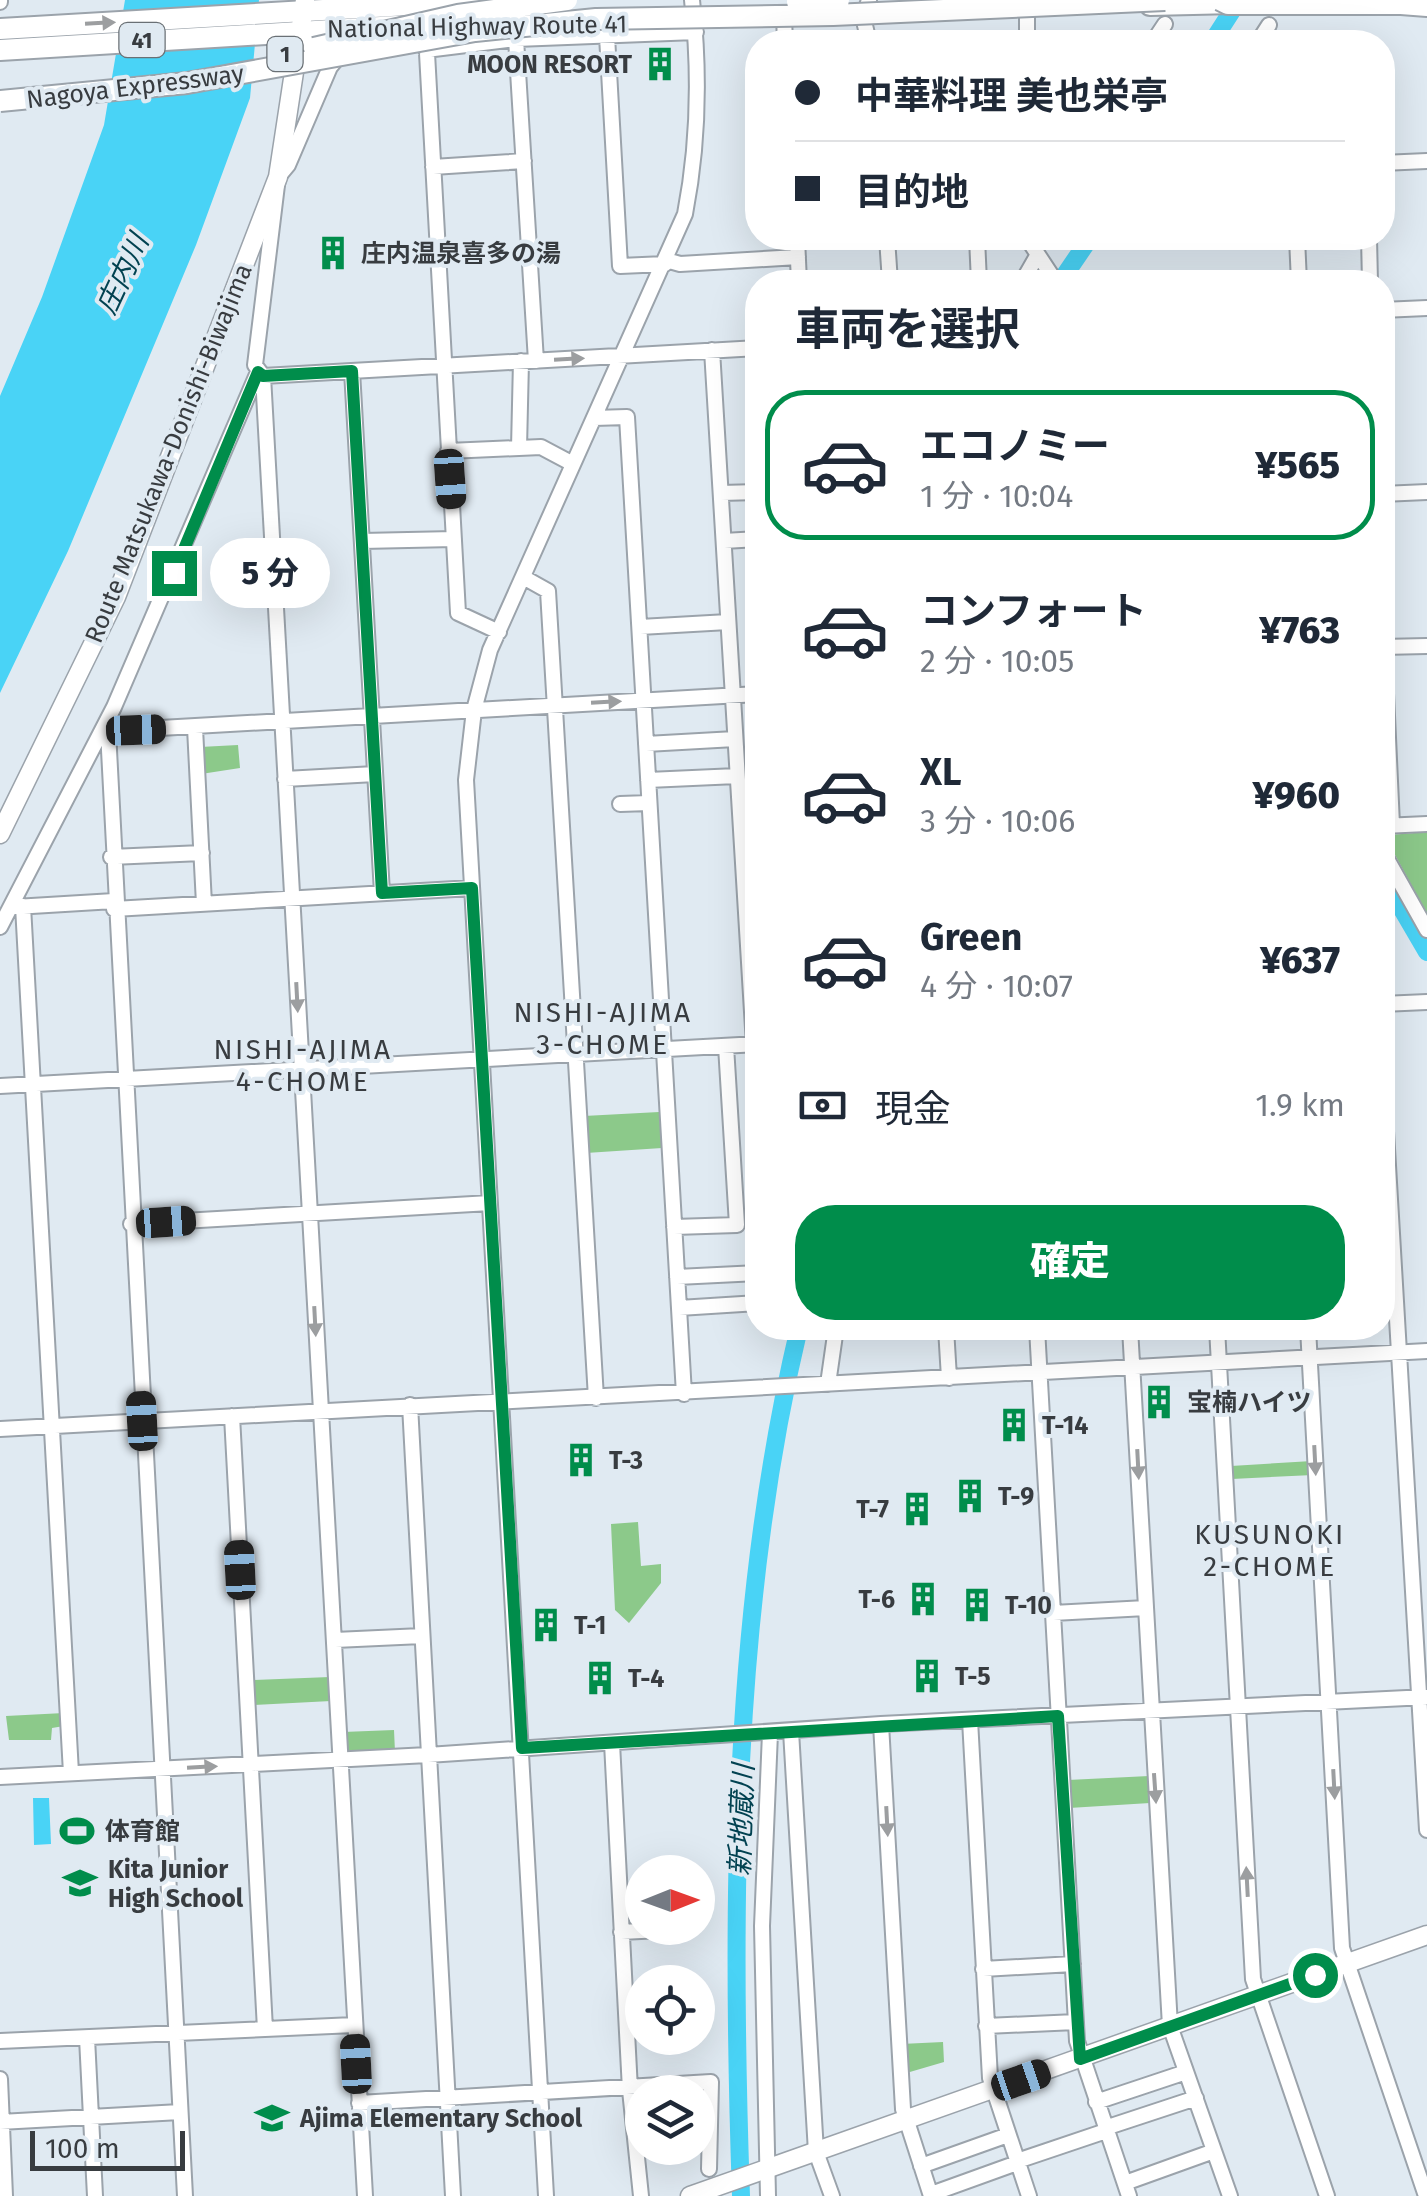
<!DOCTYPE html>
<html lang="ja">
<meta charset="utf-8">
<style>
:root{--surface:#fff;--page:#f2f2f3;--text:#1f2937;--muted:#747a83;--line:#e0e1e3;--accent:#008d4b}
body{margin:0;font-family:"Fira Sans","Noto Sans JP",sans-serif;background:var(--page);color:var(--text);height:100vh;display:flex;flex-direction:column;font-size:38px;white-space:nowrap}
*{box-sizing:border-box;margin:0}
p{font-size:32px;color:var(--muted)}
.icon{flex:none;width:55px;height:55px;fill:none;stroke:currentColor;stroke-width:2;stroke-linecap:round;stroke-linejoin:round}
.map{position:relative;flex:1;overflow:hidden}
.details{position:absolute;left:745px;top:270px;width:650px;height:1070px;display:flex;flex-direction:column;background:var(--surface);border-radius:40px;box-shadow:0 10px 40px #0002}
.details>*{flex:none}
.guide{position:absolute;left:745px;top:30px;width:650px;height:220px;border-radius:40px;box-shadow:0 10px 40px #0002;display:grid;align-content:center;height:220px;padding:0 50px;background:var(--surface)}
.needle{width:65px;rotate:89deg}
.controls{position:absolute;left:625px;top:1855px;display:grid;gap:20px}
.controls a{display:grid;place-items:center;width:90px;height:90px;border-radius:50%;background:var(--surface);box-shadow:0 10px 40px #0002;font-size:50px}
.scale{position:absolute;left:30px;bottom:25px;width:155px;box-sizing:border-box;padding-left:10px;border:5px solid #383c40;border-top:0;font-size:28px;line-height:35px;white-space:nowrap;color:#383c40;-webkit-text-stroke:8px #e0eaf2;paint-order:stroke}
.end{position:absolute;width:45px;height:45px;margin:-22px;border:12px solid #008d4b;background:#fff;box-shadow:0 0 0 5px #fff}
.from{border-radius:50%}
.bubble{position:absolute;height:70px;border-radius:35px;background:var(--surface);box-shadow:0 10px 40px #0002;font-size:32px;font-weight:800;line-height:70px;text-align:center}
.car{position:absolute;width:30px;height:60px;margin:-30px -15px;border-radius:12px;box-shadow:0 0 8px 2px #0007;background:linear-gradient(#222 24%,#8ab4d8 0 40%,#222 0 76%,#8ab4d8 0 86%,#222 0)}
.guide b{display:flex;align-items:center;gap:35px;height:95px;font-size:38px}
.guide b+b{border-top:2px solid var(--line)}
.guide i{width:25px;height:25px;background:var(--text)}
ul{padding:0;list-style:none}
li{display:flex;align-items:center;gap:30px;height:150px;margin:0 20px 15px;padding:0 30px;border:5px solid transparent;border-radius:40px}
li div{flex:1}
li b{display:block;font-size:38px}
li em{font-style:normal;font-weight:800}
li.on{border-color:var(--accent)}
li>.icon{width:90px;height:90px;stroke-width:1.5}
h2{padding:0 50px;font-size:45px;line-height:120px}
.pay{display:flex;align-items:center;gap:25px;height:110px;padding:0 50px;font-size:38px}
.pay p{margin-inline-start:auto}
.primary-button{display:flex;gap:20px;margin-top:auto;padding:20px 50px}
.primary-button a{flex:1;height:115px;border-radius:40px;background:var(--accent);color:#fff;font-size:40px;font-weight:800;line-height:115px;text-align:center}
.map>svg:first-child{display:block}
</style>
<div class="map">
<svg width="1427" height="2196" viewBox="0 0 1427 2196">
<rect width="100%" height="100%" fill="#e0eaf2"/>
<!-- green -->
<path fill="#8cc98a" d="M238 745 240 768 201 774 200 747Z
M1427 832V914L1387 840 1389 835Z
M659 1112 662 1148 586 1153 584 1116Z
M1312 1461 1313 1475 1232 1479 1231 1466Z
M638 1522 641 1566 661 1564V1583L629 1623 615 1610 611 1524Z
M330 1677 331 1701 254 1705 253 1680Z
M64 1713V1726L52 1728 51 1740H9L6 1716Z
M394 1730 395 1752 343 1755V1732Z
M1149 1776 1150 1803 1069 1808 1068 1780Z
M943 2042 944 2062 903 2074 901 2044Z"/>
<!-- water -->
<path fill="#49d3f6" d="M125 0H259L250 98 196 245 68 551 0 693V396L42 297 104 125Z
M33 1798H49L51 1844 34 1845Z"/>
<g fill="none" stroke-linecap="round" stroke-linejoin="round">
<!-- river -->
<path stroke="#49d3f6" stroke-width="18" d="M1212 42 1239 0
M1060 282 1090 238
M1382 875 1427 952
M741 2196C731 1908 732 1609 799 1328"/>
<!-- minor casing -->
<g stroke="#9ba3ab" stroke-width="18">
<path id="minor" d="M869 0 863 17 869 42
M0 2V0
M1027 10V42
M784 17 785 42
M426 35 458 613 499 632
M607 36 620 266 665 264
M516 39 536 361
M1153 42 1165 24
M1258 42 1269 25
M426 50 516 39 696 32
M339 56 330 67 288 165 278 177 255 365 263 376 758 348
M1382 163 1427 161
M433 167 524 161
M797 238 799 282
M887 238 890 282
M977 238 979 282
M1027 238 1056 282
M1297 238 1299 282
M1369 238 1370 282
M666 260 680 264 798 257
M1022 282 1037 256
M1382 310 1427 308
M712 350 754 1045
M352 371 382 893
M263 376 365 2196
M594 418 627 417 684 1394
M519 448 521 361
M448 451 541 447 573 464
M721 493 758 492
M1382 494 1427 492
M362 541 454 539
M724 541 758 539
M523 577 548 591 596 1398
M1382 606 1392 825
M640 627 728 622
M1382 647 1427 646
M195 728 204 904
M646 744 735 739
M285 779 375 774
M648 780 737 776
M620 804 649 803
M1383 826 1427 824
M1382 850 1427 930
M111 857 202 853
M23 906 71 1773
M15 907 114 901
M114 909 472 888
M0 927 114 707 258 372
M1382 1004 1427 1002
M1382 1063 1427 1830
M0 1086 758 1044
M131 1224 490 1203
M674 1227 737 1225 726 1046
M677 1277 758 1273
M679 1308 758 1303
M946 1328 949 1378
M1037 1328 1077 2041 1129 2196
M1130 1328 1170 2026 1230 2196
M1217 1328 1253 1979 1327 2196
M1308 1328 1342 1948 1426 2196
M828 1384 836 1328
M410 1405 453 2196
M232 1416 265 2029
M0 1429 1427 1351
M1053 1613 1146 1608
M335 1640 422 1636
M970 1720 990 2078 1029 2196
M881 1724 903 2109 931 2196
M791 1731 816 2152 832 2196
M612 1743 630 2090 641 2196
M0 1777 428 1755 881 1724 1427 1697
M621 1932 681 1929
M983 1969 1073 1964
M986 2026 1076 2022
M87 2038 95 2196
M0 2041 354 2025
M0 2079 5 2196
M1096 2102 1186 2072
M359 2103 711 2082 709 2169
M0 2122 180 2112
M1105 2128 1196 2098
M1017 2161 1106 2131
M921 2166 1008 2135
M1125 2183 1214 2151
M931 2194 1017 2163
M185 2196 108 731 758 694
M546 2196 466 780 474 710 490 650 685 214C699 142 700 73 692 0
M768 2196 762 1926 770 1733"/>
</g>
<!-- major casing -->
<g stroke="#9ba3ab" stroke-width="21">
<path id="major" d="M0 834 116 597 278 177 305 0
M690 2196 1427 1935"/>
</g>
<!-- highway casing -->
<g stroke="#9ba3ab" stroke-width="24">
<path id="highway" d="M1401 4 1427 6
M1150 5 1236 3
M0 29 493 0
M0 50 397 26"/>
</g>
<!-- minor -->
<use href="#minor" stroke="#fff" stroke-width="14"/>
<!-- major -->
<use href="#major" stroke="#fff" stroke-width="18"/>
<!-- highway -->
<use href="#highway" stroke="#fff" stroke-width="20"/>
<!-- highway-bridge casing -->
<g stroke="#9ba3ab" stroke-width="24" stroke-linecap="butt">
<path id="highway-bridge" d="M1220 0 1228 4H1401
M797 2 839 0
M314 48 458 15 567 0
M0 101 187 83 475 31 596 19 833 15 1165 0"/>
</g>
<!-- highway-bridge -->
<use href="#highway-bridge" stroke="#fff" stroke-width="20"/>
</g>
<!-- one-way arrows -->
<defs><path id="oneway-solid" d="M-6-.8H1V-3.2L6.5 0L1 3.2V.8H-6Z" transform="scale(2.5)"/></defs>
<g fill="#9c9ea0">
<use href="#oneway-solid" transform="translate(100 23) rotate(-3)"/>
<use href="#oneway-solid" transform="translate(569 359) rotate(-3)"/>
<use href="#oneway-solid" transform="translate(606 702) rotate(-3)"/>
<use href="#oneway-solid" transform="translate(297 997) rotate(87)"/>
<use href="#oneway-solid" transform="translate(315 1321) rotate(87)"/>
<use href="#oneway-solid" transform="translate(1315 1460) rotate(87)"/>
<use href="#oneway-solid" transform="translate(1138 1464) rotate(87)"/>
<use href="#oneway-solid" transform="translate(202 1767) rotate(-3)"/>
<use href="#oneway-solid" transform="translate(1334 1784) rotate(87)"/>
<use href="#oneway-solid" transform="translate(1155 1788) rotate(86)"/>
<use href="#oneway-solid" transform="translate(887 1821) rotate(87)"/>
<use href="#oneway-solid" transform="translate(1247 1882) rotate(-93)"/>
</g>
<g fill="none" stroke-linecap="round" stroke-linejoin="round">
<!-- route -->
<path stroke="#008d4b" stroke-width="12" d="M174 573 258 372 263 376 352 371 382 893 472 888 522 1748 1058 1716 1080 2059 1315 1975"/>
</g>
<!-- icons -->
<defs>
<g id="building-bare" transform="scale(2.7)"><path d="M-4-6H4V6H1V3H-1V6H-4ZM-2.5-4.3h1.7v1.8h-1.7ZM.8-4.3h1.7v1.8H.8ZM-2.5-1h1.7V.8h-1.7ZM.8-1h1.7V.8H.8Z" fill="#008d4b" stroke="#e0eaf2" stroke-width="2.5" paint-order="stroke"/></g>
<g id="stadium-bare" transform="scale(2.7)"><path d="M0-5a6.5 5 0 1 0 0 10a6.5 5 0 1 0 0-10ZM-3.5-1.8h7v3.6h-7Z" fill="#008d4b" stroke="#e0eaf2" stroke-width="2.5" paint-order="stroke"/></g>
<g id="school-bare" transform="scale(2.7)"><path d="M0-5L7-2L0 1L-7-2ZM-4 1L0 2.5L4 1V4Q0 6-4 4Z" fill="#008d4b" stroke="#e0eaf2" stroke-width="2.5" paint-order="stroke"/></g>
</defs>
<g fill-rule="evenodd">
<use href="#building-bare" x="660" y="64"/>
<use href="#building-bare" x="333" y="253"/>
<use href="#building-bare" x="1159" y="1402"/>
<use href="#building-bare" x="1014" y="1425"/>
<use href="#building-bare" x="581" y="1460"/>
<use href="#building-bare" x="970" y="1496"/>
<use href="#building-bare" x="917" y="1509"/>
<use href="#building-bare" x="923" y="1599"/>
<use href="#building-bare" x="977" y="1605"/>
<use href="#building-bare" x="546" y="1625"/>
<use href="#building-bare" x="927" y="1676"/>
<use href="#building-bare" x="600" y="1678"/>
<use href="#stadium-bare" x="77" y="1831"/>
<use href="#school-bare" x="80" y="1883"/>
<use href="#school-bare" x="272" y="2118"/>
</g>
<g text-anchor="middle" stroke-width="8" stroke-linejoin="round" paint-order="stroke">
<!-- shield labels -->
<g fill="#e0eaf2" stroke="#6a7075" stroke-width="2.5">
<rect x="119.5" y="23" width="45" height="34" rx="8"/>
<rect x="267.5" y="37" width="35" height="34" rx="8"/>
</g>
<g font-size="22" font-weight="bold" fill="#383c40">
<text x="142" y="48">41</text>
<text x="285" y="62">1</text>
</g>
<!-- street labels -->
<g font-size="25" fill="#383c40" stroke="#e0eaf2">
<text transform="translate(477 26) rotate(-1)" y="9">National Highway Route 41</text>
<text transform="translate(135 86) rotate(-7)" y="9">Nagoya Expressway</text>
<text transform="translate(168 453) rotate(-68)" y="9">Route Matsukawa-Donishi-Biwajima</text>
</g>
<!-- poi labels -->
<g font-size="25" font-weight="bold" fill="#383c40" stroke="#e0eaf2" text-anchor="start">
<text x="632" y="73" text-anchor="end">MOON RESORT</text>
<text x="361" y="262">庄内温泉喜多の湯</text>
<text x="1187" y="1411">宝楠ハイツ</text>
<text x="1042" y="1434">T-14</text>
<text x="609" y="1469">T-3</text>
<text x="998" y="1505">T-9</text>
<text x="889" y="1518" text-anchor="end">T-7</text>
<text x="895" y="1608" text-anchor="end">T-6</text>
<text x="1005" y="1614">T-10</text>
<text x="574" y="1634">T-1</text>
<text x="955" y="1685">T-5</text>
<text x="628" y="1687">T-4</text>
<text x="105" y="1840">体育館</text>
<text x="108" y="1878">Kita Junior<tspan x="108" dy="29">High School</tspan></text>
<text x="300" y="2127">Ajima Elementary School</text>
</g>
<!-- water labels -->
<g font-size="28" font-style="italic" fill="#024251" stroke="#e0eaf2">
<text transform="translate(122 274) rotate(-65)" y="10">庄内川</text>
<text transform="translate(741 1820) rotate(-88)" y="10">新地蔵川</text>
</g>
<!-- neighbourhood labels -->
<g font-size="28" letter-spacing="2.5" fill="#383c40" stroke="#e0eaf2">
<text x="603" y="1022">NISHI-AJIMA<tspan x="603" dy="32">3-CHOME</tspan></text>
<text x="303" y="1059">NISHI-AJIMA<tspan x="303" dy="32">4-CHOME</tspan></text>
<text x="1270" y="1544">KUSUNOKI<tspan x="1270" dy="32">2-CHOME</tspan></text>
</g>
</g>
</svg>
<div class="controls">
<a><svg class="needle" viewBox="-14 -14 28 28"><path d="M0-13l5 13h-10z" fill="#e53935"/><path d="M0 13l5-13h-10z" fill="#747a83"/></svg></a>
<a><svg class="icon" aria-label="locate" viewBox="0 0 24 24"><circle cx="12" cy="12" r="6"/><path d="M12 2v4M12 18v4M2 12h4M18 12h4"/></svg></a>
<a><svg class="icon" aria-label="layers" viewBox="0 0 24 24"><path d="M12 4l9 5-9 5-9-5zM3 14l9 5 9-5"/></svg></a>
</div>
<div class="scale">100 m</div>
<i class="end from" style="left:1315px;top:1975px"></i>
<i class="end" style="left:174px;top:573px"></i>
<div class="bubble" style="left:210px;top:538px;width:120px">5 分</div>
<i class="car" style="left:450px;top:479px;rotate:176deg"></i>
<i class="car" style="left:136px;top:730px;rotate:88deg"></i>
<i class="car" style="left:166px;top:1222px;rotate:86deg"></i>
<i class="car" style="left:142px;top:1421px;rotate:357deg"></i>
<i class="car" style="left:240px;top:1570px;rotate:357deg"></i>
<i class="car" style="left:356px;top:2064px;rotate:357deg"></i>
<i class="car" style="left:1021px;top:2080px;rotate:71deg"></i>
<div class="guide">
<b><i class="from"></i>中華料理 美也栄亭</b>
<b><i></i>目的地</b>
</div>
<section class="details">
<h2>車両を選択</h2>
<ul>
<li class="on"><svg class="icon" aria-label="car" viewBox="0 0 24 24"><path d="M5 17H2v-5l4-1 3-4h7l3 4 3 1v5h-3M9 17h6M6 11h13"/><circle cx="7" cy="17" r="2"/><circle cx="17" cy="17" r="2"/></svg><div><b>エコノミー</b><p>1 分 · 10:04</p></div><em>¥565</em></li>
<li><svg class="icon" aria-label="car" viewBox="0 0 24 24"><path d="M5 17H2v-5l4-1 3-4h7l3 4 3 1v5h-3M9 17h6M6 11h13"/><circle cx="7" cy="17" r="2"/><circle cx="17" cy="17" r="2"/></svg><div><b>コンフォート</b><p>2 分 · 10:05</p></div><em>¥763</em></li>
<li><svg class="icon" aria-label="car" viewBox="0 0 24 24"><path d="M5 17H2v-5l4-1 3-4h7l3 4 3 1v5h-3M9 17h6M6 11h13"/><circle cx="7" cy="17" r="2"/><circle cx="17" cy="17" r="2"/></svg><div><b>XL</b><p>3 分 · 10:06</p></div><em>¥960</em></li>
<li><svg class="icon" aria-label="car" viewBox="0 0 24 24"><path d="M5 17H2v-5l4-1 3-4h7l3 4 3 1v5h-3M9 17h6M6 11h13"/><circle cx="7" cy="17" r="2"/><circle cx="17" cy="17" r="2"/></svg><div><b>Green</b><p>4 分 · 10:07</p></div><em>¥637</em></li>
</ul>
<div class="pay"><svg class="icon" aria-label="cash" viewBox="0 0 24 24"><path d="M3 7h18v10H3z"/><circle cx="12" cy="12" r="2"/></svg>現金<p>1.9 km</p></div>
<div class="primary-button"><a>確定</a></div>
</section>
</div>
